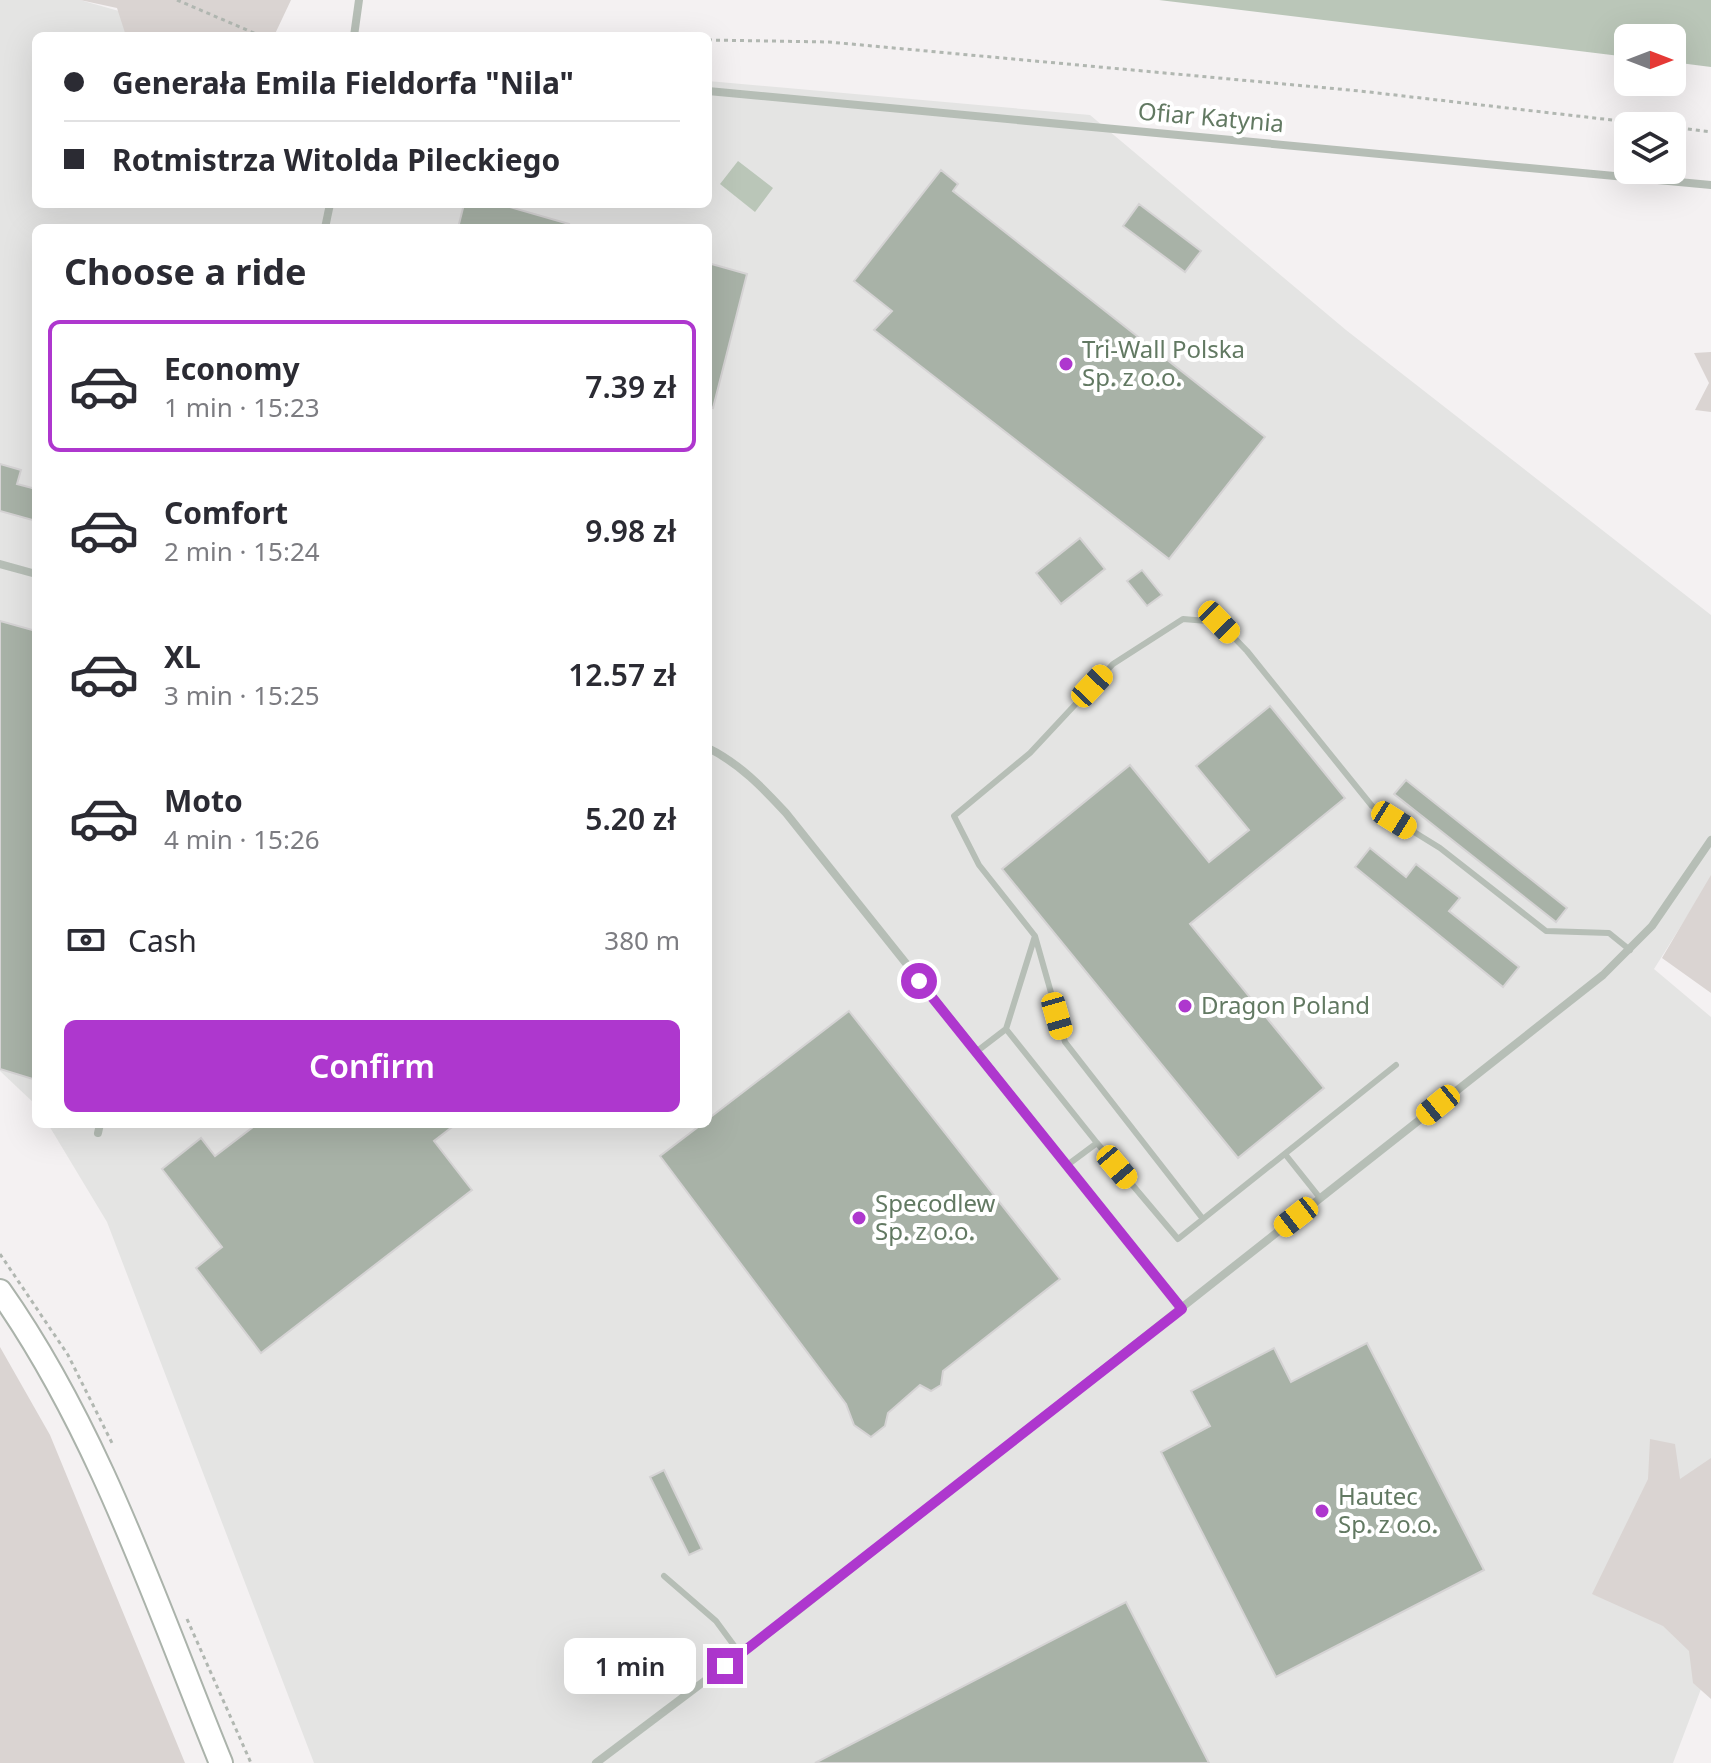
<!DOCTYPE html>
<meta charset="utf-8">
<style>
:root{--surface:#fff;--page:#f7f7f7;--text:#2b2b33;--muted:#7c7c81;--line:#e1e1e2;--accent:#ae37ce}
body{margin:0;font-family:"Noto Sans",sans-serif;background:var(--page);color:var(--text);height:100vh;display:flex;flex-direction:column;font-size:30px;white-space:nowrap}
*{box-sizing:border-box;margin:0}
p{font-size:26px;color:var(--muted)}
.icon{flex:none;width:44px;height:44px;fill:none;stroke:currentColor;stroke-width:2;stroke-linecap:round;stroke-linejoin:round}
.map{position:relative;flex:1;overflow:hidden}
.panel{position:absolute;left:32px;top:224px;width:680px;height:904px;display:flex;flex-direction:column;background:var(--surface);border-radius:12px;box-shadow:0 8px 32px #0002}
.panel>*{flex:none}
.banner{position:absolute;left:32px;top:32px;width:680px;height:176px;border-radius:12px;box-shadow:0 8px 32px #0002;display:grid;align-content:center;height:176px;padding:0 32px;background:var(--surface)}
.needle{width:52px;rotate:90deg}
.controls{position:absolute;left:1614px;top:24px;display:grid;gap:16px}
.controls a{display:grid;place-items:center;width:72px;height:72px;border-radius:12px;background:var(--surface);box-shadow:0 8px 32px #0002;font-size:40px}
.end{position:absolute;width:36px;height:36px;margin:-18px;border:10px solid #ae37ce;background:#fff;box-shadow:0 0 0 4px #fff}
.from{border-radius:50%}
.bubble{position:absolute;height:56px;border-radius:12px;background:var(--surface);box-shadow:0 8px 32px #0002;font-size:26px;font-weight:600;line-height:56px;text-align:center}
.car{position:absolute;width:24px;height:48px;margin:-24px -12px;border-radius:10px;box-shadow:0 0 6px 2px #0007;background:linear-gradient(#f5c518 24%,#345 0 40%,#f5c518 0 76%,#345 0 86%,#f5c518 0)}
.banner b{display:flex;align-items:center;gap:28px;height:76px;font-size:30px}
.banner b+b{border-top:2px solid var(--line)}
.banner i{width:20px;height:20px;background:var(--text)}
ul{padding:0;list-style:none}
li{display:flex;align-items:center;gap:24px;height:132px;margin:0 16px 12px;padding:0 16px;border:4px solid transparent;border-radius:12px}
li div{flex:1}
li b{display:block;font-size:30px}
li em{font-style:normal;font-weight:600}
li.active{border-color:var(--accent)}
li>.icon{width:72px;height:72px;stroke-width:1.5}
h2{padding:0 32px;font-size:36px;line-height:96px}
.pay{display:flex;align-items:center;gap:20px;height:88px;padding:0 32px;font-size:30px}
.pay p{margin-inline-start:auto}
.cta{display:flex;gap:16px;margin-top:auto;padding:16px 32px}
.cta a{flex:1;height:92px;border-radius:12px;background:var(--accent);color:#fff;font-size:32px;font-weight:600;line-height:92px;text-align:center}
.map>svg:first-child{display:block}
</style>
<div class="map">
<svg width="1711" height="1763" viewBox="0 0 1711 1763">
<rect width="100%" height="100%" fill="#f4f1f2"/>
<!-- built -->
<path fill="#e4e4e3" d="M0 0H80L207 36H36V204H708V81L1090 115 1346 330 1711 615V878L1654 969 1711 1017V1632L1701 1689 1673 1763H314L107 1222 48 1124H708V228H36V1105L0 1071Z"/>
<!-- green -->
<path fill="#dad4d2" d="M80 0H291L274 36H126L117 8Z
M1711 352V412L1695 410 1709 383 1694 353Z
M1711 875V993L1662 958Z
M0 1347 50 1435 185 1763H0Z
M1650 1439 1675 1444 1680 1479 1711 1458V1699L1693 1683 1689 1651 1663 1626 1592 1594 1648 1479Z"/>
<!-- water -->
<path fill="#bac6b8" d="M1159 0H1711V67L1672 62V38H1628V57Z
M738 161 773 188 755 212 720 184Z"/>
<!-- building -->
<path fill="#a8b2a7" stroke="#d5d3d4" stroke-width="2" d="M941 170 958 184 953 191 1265 437 1169 559 874 330 892 311 854 281Z
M464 204H499L569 224 568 228H458Z
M1139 204 1201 251 1185 272 1123 226Z
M708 263 747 274 713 408 708 407Z
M0 464 21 470 17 484 36 489V521L0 511Z
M1080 538 1105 569 1061 604 1036 573Z
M1142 570 1162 595 1147 606 1127 581Z
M0 621 36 631V1080L0 1069Z
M1270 706 1345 798 1190 924 1324 1088 1238 1158 1002 869 1130 765 1209 862 1249 830 1196 766Z
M1406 780 1567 908 1556 922 1394 794Z
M1370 848 1406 877 1416 864 1460 898 1449 911 1519 967 1503 987 1355 867Z
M849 1011 1060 1279 943 1371 941 1385 931 1391 920 1385 888 1413 885 1426 871 1437 854 1425 846 1404 660 1156 702 1124H708V1119Z
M257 1124H456L434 1141 472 1190 261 1353 196 1268 222 1247 162 1169 201 1138 215 1156Z
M1367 1343 1484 1570 1276 1677 1161 1452 1210 1426 1191 1391 1274 1348 1291 1382Z
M664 1470 702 1549 689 1555 650 1477Z
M1126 1602 1209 1763H815Z"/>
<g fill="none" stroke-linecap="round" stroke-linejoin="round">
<!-- primary casing -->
<g stroke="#abb3ab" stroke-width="26">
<path id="primary" d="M0 1291C100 1433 156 1604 221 1763"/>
</g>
<!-- path -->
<path stroke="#b1b7b1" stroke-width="3" stroke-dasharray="4 4" stroke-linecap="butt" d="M177 0 261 36
M708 40 829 42 1360 91 1664 126
M1672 127 1711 132
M0 1254 68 1355 112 1443
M187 1619 251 1763"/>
<!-- service -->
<path stroke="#b6beb6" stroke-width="6" d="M1035 936 1065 1042 1203 1219 1178 1239 1097 1143
M1006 1029 1097 1143 1066 1166
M976 1052 1006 1029 1035 936 979 865 954 816 1030 753 1113 664 1183 619 1219 622 1247 651 1372 806 1440 848 1546 931 1609 933 1630 950
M1285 1154 1320 1198
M1203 1219 1396 1065
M664 1576 716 1621 741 1655"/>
<!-- minor -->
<path stroke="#b6beb6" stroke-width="8" d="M354 36 359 0
M708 91 1711 185
M325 228 330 204
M0 564 36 574
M708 748C739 763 763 788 786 813L1182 1309
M98 1133 100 1124
M596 1763 791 1616 1603 975 1652 926 1711 840"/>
<!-- primary -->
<use href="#primary" stroke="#fff" stroke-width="22"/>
</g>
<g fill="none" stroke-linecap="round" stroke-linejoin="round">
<!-- route -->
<path stroke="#ae37ce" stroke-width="10" d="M725 1666 1182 1309 919 981"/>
</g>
<!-- markers -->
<g fill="#ae37ce" stroke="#fff" stroke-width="3">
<circle cx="1066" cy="364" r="8"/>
<circle cx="1185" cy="1006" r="8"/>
<circle cx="859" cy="1218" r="8"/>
<circle cx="1322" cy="1511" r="8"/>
</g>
<g text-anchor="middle" stroke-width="8" stroke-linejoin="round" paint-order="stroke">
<!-- street labels -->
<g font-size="24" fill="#627962" stroke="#fff">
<text transform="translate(1211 118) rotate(5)" y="8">Ofiar Katynia</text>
</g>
<!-- poi labels -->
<g font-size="24" fill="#627962" stroke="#fff" text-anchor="start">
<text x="1082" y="358">Tri-Wall Polska<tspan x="1082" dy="28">Sp. z o.o.</tspan></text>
<text x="1201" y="1014">Dragon Poland</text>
<text x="875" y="1212">Specodlew<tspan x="875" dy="28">Sp. z o.o.</tspan></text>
<text x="1338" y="1505">Hautec<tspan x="1338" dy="28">Sp. z o.o.</tspan></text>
</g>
</g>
</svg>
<div class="controls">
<a><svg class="needle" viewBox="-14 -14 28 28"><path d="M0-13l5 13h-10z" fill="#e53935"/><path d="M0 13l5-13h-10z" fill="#7c7c81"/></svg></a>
<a><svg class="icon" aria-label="layers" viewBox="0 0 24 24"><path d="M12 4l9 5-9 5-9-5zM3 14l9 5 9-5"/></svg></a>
</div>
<i class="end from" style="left:919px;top:981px"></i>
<i class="end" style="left:725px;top:1666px"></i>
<div class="bubble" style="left:564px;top:1638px;width:132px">1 min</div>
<i class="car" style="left:1219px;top:622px;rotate:136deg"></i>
<i class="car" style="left:1092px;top:686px;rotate:43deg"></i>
<i class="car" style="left:1394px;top:820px;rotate:122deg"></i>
<i class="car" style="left:1057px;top:1016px;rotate:164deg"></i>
<i class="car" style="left:1438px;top:1105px;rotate:231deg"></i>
<i class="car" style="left:1117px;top:1167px;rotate:140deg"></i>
<i class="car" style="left:1296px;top:1217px;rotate:232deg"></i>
<div class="banner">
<b><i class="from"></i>Generała Emila Fieldorfa &quot;Nila&quot;</b>
<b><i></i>Rotmistrza Witolda Pileckiego</b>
</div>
<section class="panel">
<h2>Choose a ride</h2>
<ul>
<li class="active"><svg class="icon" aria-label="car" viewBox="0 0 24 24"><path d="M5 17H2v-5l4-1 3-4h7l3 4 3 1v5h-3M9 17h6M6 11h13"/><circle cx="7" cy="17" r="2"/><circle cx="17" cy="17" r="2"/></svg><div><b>Economy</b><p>1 min · 15:23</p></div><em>7.39 zł</em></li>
<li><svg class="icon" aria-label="car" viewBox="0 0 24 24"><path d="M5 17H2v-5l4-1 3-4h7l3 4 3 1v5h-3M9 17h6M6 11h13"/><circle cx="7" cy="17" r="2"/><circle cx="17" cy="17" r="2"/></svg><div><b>Comfort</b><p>2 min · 15:24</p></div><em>9.98 zł</em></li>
<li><svg class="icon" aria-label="car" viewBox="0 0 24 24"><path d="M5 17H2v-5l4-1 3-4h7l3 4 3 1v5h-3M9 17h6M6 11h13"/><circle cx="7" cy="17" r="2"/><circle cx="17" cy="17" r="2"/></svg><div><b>XL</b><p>3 min · 15:25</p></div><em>12.57 zł</em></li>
<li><svg class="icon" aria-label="car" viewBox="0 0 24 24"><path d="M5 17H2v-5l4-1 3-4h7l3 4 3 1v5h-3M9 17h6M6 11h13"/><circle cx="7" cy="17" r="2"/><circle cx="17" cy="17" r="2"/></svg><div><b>Moto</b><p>4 min · 15:26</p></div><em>5.20 zł</em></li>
</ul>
<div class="pay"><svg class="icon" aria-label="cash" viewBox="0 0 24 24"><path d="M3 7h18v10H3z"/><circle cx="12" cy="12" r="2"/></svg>Cash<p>380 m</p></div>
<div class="cta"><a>Confirm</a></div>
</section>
</div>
